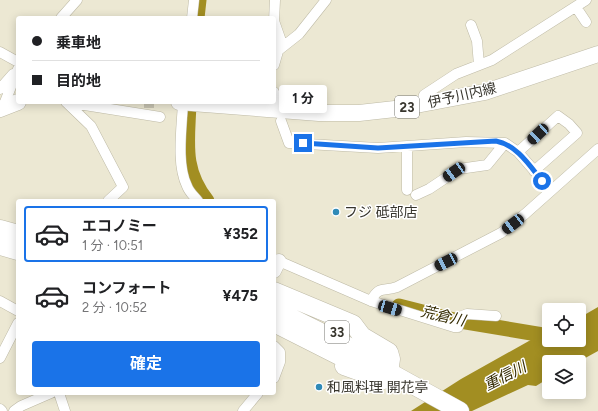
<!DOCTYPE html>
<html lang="ja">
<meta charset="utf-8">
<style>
:root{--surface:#fff;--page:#f2f2f2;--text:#202124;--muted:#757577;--line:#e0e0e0;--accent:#1a73e8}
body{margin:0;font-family:Figtree,"Noto Sans JP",sans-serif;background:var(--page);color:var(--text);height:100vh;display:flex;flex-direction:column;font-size:15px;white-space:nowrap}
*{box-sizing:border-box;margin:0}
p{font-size:13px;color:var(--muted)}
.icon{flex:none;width:22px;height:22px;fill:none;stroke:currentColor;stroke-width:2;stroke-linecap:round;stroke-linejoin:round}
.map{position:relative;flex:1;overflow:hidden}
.sheet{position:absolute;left:16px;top:199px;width:260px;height:196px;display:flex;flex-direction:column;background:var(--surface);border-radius:4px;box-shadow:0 2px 10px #0003}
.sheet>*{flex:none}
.top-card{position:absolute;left:16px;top:16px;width:260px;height:88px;border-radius:4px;box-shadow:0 2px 10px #0003;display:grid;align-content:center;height:88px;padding:0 16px;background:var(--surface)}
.controls{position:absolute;left:542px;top:303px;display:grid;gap:8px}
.controls a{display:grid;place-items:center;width:44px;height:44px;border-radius:4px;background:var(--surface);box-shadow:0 2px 10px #0003;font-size:20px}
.end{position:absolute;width:18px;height:18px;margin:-9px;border:5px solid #1a73e8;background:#fff;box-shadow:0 0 0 2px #fff}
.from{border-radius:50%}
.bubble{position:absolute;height:28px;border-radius:4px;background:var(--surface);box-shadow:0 2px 10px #0003;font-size:13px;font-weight:700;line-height:28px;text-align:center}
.car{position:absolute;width:12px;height:24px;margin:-12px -6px;border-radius:5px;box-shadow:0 0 3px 1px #0007;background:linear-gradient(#222 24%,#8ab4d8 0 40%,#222 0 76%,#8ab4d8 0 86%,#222 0)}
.top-card b{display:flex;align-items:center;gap:14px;height:38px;font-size:15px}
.top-card b+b{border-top:1px solid var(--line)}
.top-card i{width:10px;height:10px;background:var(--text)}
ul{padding:7px 0 0;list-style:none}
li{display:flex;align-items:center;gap:12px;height:56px;margin:0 8px 6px;padding:0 8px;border:2px solid transparent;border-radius:4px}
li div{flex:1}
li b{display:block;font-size:15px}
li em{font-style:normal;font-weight:700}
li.on{border-color:var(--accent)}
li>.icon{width:36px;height:36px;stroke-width:1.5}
.primary-button{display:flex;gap:8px;margin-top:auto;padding:8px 16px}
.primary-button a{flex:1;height:46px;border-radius:4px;background:var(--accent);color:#fff;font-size:16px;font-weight:700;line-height:46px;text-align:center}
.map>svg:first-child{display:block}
</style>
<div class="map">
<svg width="598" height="411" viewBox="0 0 598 411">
<rect width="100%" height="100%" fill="#ece8d3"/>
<!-- water -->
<path fill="#a28e22" d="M598 307V351L578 362H549V378L536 386 528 385 472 411H411L461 379 536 337 549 332V340H579V318Z"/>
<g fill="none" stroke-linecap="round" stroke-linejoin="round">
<!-- river -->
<path stroke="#a28e22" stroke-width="15" d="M197 18 199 0
M189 102C188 141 181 168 207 201
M399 306 454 320 549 336"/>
<!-- street-tunnel -->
<path stroke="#c8c4b2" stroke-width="10" stroke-dasharray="10 5" stroke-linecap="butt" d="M149 108V102"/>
<!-- street casing -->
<g stroke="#bebaa6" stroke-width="11">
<path id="street" d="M576 7 586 22
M61 18 77 0
M192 18 194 0
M471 25 477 41 479 65
M280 49 299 34 326 0
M0 52 18 62
M274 65 281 41 274 21 275 0
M0 89 13 74
M274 92 277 102
M66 102 91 126 123 187 108 201
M66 102 160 117
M183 102C182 127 176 164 187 186 189 192 194 196 198 201
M421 105 424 95 456 74 492 60 586 0
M3 107 18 69
M281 121 289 143 378 148 466 142 505 143 518 152 551 190
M407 146V190
M518 152 558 116 569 124 577 133 534 171
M416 195 429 189 459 169 487 165 505 143
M274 259 371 301 454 327H458L462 316 467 314 496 316
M0 301 18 311
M371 301C379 285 384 292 397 287L501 233 525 214 598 149
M274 346 280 352V362L274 378
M0 358 18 323
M59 393 65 411
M0 409 2 411
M14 411 21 406 51 393
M243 411 258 393"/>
</g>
<!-- secondary casing -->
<g stroke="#bebaa6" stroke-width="15">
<path id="secondary" d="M274 271 279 261"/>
</g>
<!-- primary casing -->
<g stroke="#bebaa6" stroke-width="17">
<path id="primary" d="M179 102 319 113H359L395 109 485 92 598 54
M0 109 18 102"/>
</g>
<!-- highway casing -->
<g stroke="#bebaa6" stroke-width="19">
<path id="highway" d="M0 229 18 234
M0 246 18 251
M274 291 353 324 362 336 389 352 391 359 390 366
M274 309 341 342 393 374 460 411
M274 323 359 366
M344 366 383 380"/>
</g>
<!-- street -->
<use href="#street" stroke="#fff" stroke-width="10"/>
<!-- secondary -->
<use href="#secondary" stroke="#fff" stroke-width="14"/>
<!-- primary -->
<use href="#primary" stroke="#fff" stroke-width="16"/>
<!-- highway -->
<use href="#highway" stroke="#fff" stroke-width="18"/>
</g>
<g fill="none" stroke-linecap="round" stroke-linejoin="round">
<!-- route -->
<path stroke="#1a73e8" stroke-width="5" d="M303 143 378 148 496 141C517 145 530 166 542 181"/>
</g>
<!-- markers -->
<g fill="#2f8ab7" stroke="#fff" stroke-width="1.5">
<circle cx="336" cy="212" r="4"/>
<circle cx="319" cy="387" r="4"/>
</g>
<g text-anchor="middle" stroke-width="3" stroke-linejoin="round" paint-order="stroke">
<!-- shield labels -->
<g fill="#fff" stroke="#73726c" stroke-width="1">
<rect x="395" y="96" width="24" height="22" rx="3"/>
<rect x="325" y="321" width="24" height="22" rx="3"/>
</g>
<g font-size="13" font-weight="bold" fill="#37352d">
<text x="407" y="112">23</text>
<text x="337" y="337">33</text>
</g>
<!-- street labels -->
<g font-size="14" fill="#37352d" stroke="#fff">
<text transform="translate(462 95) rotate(-13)" y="5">伊予川内線</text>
</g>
<!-- poi labels -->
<g font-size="14" fill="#37352d" stroke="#fff" text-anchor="start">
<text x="344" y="217">フジ 砥部店</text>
<text x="327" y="392">和風料理 開花亭</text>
</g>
<!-- water labels -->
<g font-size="15" font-style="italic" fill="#332a00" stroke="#fff">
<text transform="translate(443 316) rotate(13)" y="5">荒倉川</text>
<text transform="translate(505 376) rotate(-27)" y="5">重信川</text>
</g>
</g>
</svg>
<div class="controls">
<a><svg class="icon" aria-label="locate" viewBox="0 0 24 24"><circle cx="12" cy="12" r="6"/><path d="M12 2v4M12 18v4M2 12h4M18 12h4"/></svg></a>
<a><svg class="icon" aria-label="layers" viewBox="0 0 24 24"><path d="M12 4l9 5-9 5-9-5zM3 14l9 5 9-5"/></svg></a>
</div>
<i class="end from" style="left:542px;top:181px"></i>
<i class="end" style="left:303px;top:143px"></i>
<div class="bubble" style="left:279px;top:85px;width:48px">1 分</div>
<i class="car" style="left:538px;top:134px;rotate:227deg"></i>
<i class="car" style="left:454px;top:172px;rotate:235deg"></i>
<i class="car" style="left:513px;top:224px;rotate:233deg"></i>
<i class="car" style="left:446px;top:262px;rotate:243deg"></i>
<i class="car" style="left:390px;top:308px;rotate:106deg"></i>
<div class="top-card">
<b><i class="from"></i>乗車地</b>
<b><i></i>目的地</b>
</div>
<section class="sheet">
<ul>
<li class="on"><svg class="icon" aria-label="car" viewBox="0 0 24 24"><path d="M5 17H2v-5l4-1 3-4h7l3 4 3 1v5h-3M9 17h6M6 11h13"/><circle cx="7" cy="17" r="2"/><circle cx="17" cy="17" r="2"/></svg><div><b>エコノミー</b><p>1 分 · 10:51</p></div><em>¥352</em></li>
<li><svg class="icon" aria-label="car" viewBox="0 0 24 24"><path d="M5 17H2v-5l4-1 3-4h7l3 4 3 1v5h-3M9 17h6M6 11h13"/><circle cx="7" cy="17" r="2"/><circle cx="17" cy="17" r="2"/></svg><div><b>コンフォート</b><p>2 分 · 10:52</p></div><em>¥475</em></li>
</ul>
<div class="primary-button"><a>確定</a></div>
</section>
</div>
